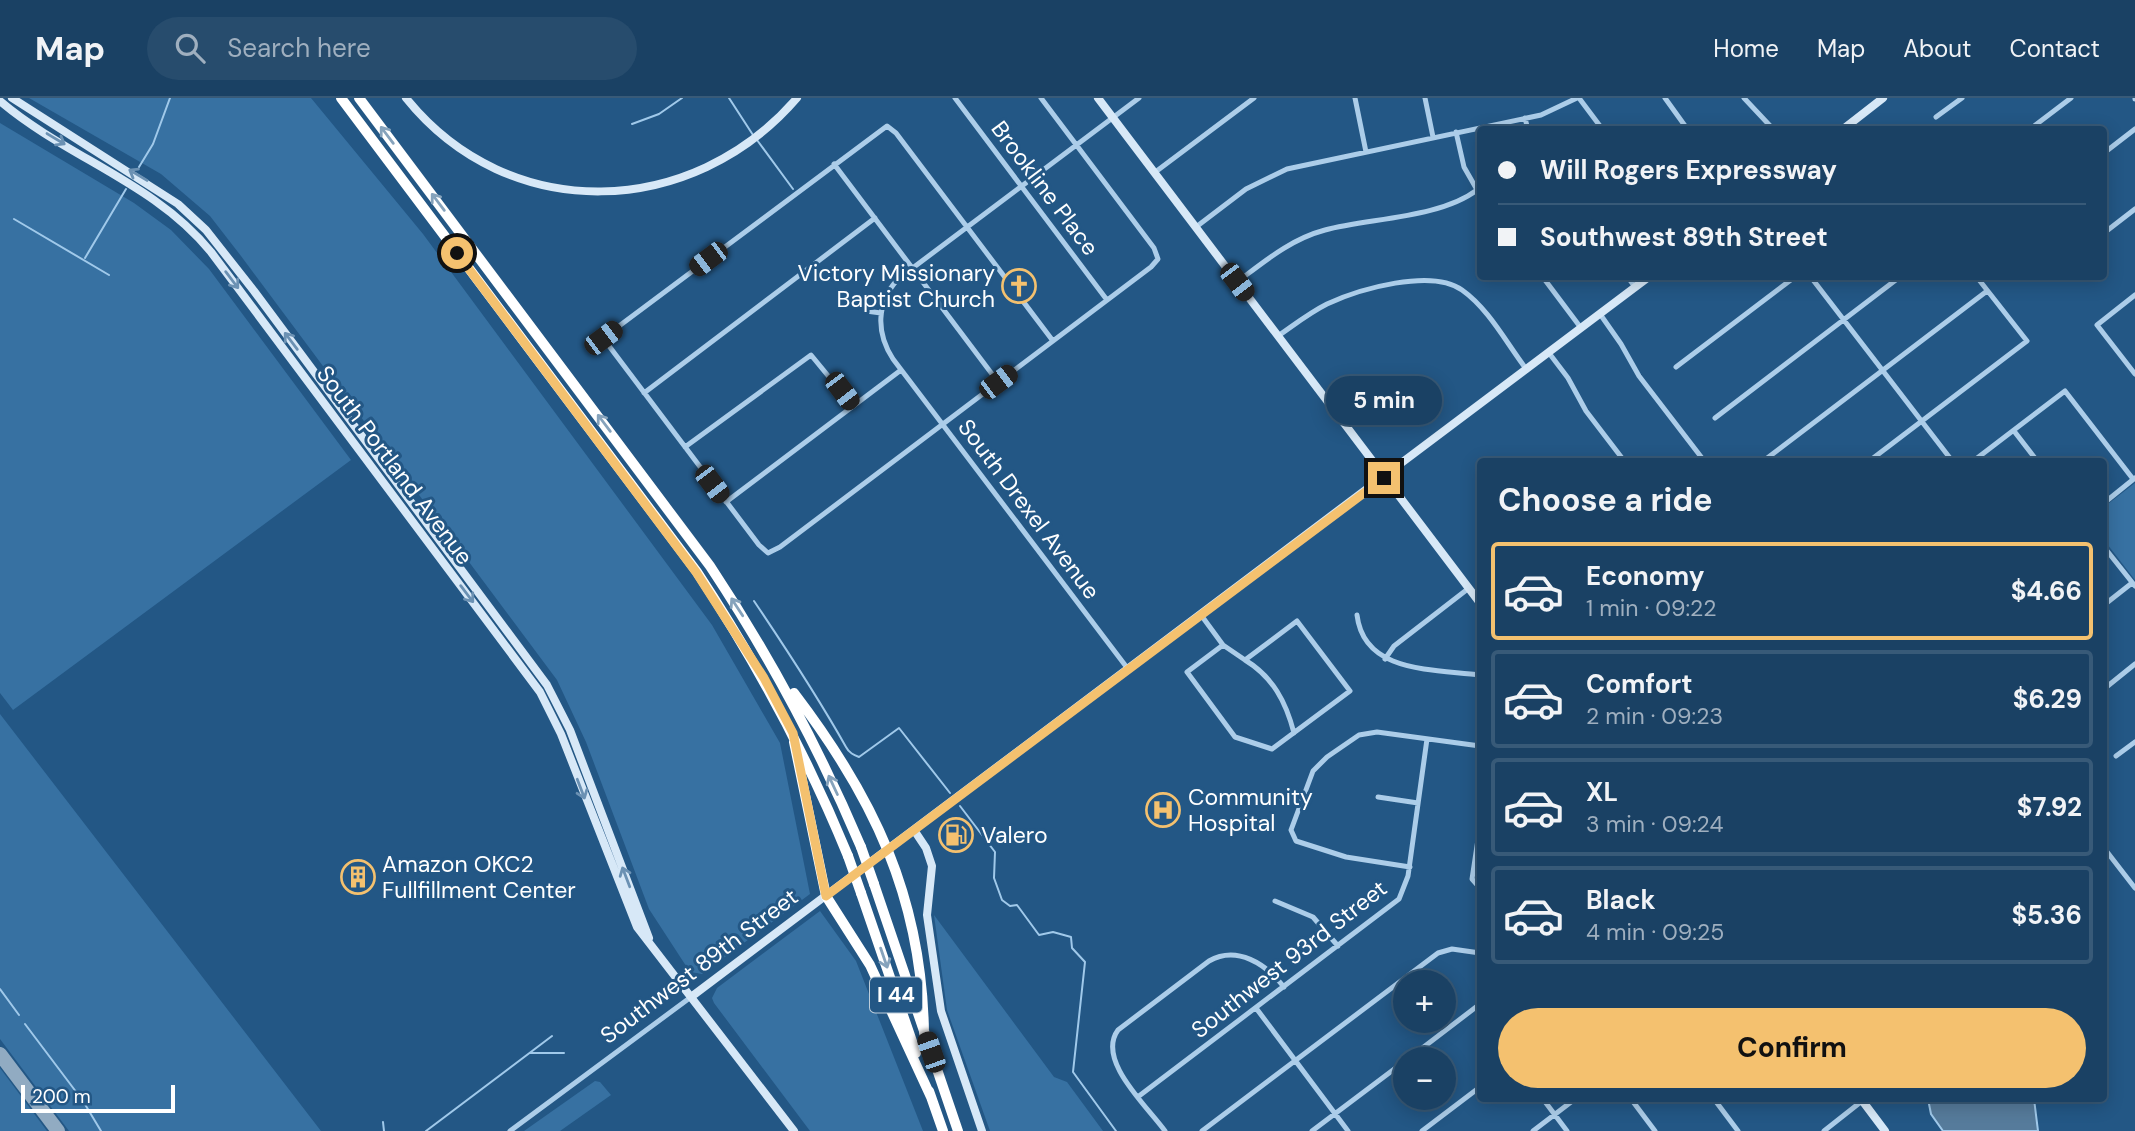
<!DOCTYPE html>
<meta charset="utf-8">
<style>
:root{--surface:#1a4164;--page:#274c6d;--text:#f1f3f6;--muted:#9fafbf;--line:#385a78;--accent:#f4c16f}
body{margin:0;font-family:"DM Sans",sans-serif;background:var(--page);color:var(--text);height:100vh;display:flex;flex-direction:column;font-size:26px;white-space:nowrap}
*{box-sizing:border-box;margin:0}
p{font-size:23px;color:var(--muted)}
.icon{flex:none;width:38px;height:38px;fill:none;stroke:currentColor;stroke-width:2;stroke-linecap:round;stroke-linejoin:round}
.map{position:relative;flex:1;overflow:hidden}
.panel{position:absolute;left:1477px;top:360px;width:630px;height:644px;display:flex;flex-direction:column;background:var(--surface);border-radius:7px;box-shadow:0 4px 18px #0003,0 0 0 2px var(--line)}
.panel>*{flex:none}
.guide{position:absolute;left:1477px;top:28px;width:630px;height:154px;border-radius:7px;box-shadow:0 4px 18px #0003,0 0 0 2px var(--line);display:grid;align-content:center;height:154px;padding:0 21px;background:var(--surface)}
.tools{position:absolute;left:1393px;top:872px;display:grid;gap:14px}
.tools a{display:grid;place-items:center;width:63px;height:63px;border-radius:50%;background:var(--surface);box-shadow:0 4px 18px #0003,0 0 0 2px var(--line);font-size:35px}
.scale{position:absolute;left:21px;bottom:18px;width:154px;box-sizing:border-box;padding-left:7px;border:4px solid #fff;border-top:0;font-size:19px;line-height:24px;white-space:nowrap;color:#fff;-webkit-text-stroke:5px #235785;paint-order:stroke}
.end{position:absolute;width:32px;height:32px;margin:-16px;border:9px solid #f4c16f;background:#111;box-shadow:0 0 0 4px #111}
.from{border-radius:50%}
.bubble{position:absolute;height:49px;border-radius:24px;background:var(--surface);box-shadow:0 4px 18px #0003,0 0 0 2px var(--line);font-size:23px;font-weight:700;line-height:49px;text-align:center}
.car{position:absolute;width:21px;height:42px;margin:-21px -10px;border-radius:9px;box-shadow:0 0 5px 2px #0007;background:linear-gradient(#222 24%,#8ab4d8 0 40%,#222 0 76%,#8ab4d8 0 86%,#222 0)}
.guide b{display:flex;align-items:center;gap:24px;height:66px;font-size:26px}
.guide b+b{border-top:2px solid var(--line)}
.guide i{width:18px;height:18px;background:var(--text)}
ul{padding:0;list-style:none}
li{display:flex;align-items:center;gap:21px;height:98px;margin:0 14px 10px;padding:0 7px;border:4px solid var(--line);border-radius:7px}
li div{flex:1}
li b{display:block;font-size:26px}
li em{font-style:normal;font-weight:700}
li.current{border-color:var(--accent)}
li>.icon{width:63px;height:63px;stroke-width:1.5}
h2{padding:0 21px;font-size:32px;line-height:84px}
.action{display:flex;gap:14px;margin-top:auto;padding:14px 21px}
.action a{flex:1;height:80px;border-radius:42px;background:var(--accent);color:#111;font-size:28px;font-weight:700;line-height:80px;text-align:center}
header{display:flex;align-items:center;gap:42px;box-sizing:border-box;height:98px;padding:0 35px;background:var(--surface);border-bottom:2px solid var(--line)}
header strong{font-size:33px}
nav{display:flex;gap:38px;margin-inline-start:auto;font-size:24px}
.search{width:490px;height:63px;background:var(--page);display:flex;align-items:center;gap:18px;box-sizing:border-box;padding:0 24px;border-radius:38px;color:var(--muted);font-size:26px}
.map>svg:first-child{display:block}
</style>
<header>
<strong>Map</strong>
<div class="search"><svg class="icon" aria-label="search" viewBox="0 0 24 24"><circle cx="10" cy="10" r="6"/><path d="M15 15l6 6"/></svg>Search here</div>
<nav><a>Home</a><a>Map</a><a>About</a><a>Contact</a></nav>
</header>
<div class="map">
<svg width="2135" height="1033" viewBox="0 0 2135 1033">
<rect width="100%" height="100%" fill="#235785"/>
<!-- green -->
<path fill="#3771a2" d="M29 0H311L423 136 712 527 780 645 810 796 702 876 690 874 649 811 586 644 557 582 241 158 210 118 161 76Z
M0 25 134 105 171 132 209 171 351 362 13 612 0 595Z
M2135 385V482L2104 442V409Z
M0 616 321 1033H69L0 941Z
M820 813 856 863 923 1033H810L714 905 712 900 717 890Z
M934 817 1054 979 1067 984 1103 1033H990L947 912Z
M0 970 3 974 47 1033H0Z
M595 983 600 984 611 997 560 1033H524Z"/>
<!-- water -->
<path fill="#567b9b" stroke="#a0c9ea" stroke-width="2" d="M1928 1001H2034L2038 1033H1943L1931 1016Z"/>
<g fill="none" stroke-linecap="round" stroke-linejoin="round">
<!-- stream -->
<path stroke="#a0c9ea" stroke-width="2" d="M729 0 753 37
M632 26 659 16 682 0
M757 42 793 91
M139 69 153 46 170 0
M14 121 109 177
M85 160 126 91
M754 503C787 552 819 601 846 649 849 655 854 657 859 659L899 630 950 695
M960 708 995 754 994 780 1002 802 1010 808 1017 807 1039 837 1053 834 1071 839 1072 850 1085 864 1073 974 1116 1033
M0 891 19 917
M25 926 83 1003 101 1033
M530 955H564
M383 1024 384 1033
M426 1033 552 938"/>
<!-- taxiway -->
<path stroke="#91abc2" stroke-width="14" d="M0 956 58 1033"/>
<!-- street -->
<path stroke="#accde9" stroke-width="5" d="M955 0 1107 202
M1041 0 1154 150 1158 161 1151 169 780 449 768 455 759 447 603 240 887 28 896 35 1053 243
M1355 0 1366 54
M1425 0 1433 39
M1579 0 1603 32
M1665 0 1688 32
M1744 0 1774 32
M2135 0V1
M1936 19 1962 0
M1525 20 1528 32
M2029 32 2071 0
M1456 34 1464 69 1480 97
M2104 55 2135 31
M834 66 998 284
M1154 75 1254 0
M1196 129 1246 91 1287 71 1541 17 1577 0
M2104 135 2135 111
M1542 178 1581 230
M1627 178 1635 189
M1810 178 1953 364
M1237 184C1265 163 1291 141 1325 132 1371 120 1440 120 1477 92
M2135 197 2097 227 2135 276
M866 213 881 215
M1600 216 1621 246 1639 278 1705 364
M1278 238C1294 227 1309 215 1327 206 1359 191 1432 170 1462 192 1489 211 1507 246 1527 272
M1549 255 1568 280 1586 313 1625 364
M1676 269 1796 178
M644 295 875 120
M1715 320 1901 178
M2014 333 2038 364
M685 349 811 257 853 308
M1762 364 1987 193
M1868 364 2027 243 1976 178
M1972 364 2065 293 2133 381
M726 404 901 272
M2104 405 2135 380
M2104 449 2135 488
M2104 507 2132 485
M1201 517 1223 547 1245 562 1297 523 1350 593 1272 651 1235 639 1187 574 1223 547
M1357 517C1364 576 1435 571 1480 577
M1385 561 1394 548 1469 490
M1245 562C1273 579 1286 604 1294 635
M1128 571 893 261C876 235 876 205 898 181L1139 0
M2104 591 2135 566
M2116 658 2135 644
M1378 699 1418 705
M1480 728 1472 781 1480 790
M2104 750 2135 790
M1410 769 1346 759 1296 743 1291 732 1313 673 1327 659 1359 637 1377 634 1480 648
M1275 803 1313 819 1338 848
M1256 910 1348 1033
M1408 961 1480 906
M1139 998 1399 801 1408 778 1427 641
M1543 1001 1567 1033
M1631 1001 1655 1033
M1714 1001 1738 1033
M510 1033 691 899
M1165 1033C1147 1008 1096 962 1118 932L1209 863C1237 847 1266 866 1284 889
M1202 1033 1438 855 1452 851 1480 855
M1312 1033 1405 963
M1422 1033 1480 989
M1533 1033 1575 1001
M1824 1033 1862 1003"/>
<!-- secondary -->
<path stroke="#d7e8f7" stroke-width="8" d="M12 0 178 106 206 132 254 193 547 587 570 632 649 840
M406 0C509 128 693 121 797 0
M1098 0 1480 505
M0 3C67 60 154 84 211 154L540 594 561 636 637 829 794 1033
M1842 32 1883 0
M914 732 926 750 932 768 927 817 941 913 982 1033
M691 899 1650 178
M1861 1001 1885 1033"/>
<!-- highway -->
<path stroke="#fff" stroke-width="10" d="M341 0 697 474C757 565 807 658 848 758
M359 0 710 468C769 557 819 650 861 749
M794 595C874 700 922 800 924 935
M794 644 826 798 870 867 931 999
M874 786 958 1033
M861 795 916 955
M929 993 943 1033"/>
<!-- highway-bridge -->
<path stroke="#fff" stroke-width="10" d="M861 749 874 786
M848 758 861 795"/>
</g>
<!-- one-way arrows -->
<defs><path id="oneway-shaft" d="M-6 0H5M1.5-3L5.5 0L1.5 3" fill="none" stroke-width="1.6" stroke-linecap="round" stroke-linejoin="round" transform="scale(1.75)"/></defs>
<g stroke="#86a3bc">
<use href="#oneway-shaft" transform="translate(387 37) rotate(-127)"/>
<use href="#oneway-shaft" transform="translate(438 104) rotate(-127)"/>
<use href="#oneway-shaft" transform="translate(604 325) rotate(-127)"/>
<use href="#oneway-shaft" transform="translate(737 509) rotate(-123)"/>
<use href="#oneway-shaft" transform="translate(833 687) rotate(-115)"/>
<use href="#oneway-shaft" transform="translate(884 860) rotate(71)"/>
</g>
<g stroke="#6b91b3">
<use href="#oneway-shaft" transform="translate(56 41) rotate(31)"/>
<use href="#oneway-shaft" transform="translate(138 77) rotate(-149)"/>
<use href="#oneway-shaft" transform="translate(232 182) rotate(53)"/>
<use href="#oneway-shaft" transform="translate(291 243) rotate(-127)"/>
<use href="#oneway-shaft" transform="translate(467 496) rotate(53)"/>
<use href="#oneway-shaft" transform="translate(581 691) rotate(69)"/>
<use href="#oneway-shaft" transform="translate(626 779) rotate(-111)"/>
</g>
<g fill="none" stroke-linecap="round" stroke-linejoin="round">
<!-- route -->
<path stroke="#f4c16f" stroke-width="9" d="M457 155 696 474 764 580 793 635 826 798 1384 380"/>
</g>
<!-- icons -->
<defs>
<g id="church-ring" transform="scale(1.75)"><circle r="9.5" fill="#235785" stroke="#f4c16f" stroke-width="1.5"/><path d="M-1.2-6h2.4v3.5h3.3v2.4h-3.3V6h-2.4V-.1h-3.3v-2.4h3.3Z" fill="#f4c16f"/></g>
<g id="hospital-ring" transform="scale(1.75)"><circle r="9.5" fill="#235785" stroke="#f4c16f" stroke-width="1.5"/><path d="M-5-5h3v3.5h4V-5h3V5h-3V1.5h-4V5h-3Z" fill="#f4c16f"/></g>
<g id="fuel-ring" transform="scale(1.75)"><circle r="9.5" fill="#235785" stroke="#f4c16f" stroke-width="1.5"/><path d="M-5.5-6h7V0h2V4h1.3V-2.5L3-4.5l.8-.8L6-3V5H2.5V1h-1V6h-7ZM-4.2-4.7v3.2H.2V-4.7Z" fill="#f4c16f"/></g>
<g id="building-ring" transform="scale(1.75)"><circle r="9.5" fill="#235785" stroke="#f4c16f" stroke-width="1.5"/><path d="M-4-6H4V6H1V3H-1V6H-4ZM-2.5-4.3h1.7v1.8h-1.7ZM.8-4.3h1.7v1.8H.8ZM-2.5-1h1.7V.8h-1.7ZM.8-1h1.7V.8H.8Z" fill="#f4c16f"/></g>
</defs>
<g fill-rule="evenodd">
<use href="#church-ring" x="1019" y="188"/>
<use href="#hospital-ring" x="1163" y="712"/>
<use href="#fuel-ring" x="956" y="737"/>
<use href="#building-ring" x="358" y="779"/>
</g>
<g text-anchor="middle" stroke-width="6" stroke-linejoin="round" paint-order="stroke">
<!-- shield labels -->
<rect fill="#235785" stroke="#bdcdda" stroke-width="2" x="870" y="879.5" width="52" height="35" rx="5"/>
<g font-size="21" font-weight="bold" fill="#fff">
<text x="896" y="904">I 44</text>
</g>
<!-- street labels -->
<g font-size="23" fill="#fff" stroke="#235785">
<text transform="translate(1045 90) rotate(53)" y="8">Brookline Place</text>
<text transform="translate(395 367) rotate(53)" y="8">South Portland Avenue</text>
<text transform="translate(1029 411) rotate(53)" y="8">South Drexel Avenue</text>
<text transform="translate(1289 861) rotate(-38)" y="8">Southwest 93rd Street</text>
<text transform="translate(699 868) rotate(-37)" y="8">Southwest 89th Street</text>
</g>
<!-- poi labels -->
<g font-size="23" fill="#fff" stroke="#235785" text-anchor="start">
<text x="995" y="183" text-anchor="end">Victory Missionary<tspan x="995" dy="26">Baptist Church</tspan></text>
<text x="1188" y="707">Community<tspan x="1188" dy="26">Hospital</tspan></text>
<text x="981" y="745">Valero</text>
<text x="382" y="774">Amazon OKC2<tspan x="382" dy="26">Fullfillment Center</tspan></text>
</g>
</g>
</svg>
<div class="tools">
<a>+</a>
<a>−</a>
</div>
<div class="scale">200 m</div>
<i class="end from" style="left:457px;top:155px"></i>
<i class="end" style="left:1384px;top:380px"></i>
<div class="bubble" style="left:1326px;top:278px;width:116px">5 min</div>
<i class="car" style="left:708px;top:161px;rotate:233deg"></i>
<i class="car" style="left:1237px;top:184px;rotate:143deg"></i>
<i class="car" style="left:603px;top:240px;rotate:53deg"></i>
<i class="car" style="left:998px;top:284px;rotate:53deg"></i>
<i class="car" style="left:842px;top:293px;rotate:143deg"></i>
<i class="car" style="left:712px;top:386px;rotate:143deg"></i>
<i class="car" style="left:931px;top:954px;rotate:341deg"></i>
<div class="guide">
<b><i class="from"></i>Will Rogers Expressway</b>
<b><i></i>Southwest 89th Street</b>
</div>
<section class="panel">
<h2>Choose a ride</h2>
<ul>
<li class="current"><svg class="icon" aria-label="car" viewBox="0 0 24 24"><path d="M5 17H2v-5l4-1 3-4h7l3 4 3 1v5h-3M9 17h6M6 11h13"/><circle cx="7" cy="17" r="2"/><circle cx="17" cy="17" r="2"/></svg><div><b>Economy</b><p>1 min · 09:22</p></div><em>$4.66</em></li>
<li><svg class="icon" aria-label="car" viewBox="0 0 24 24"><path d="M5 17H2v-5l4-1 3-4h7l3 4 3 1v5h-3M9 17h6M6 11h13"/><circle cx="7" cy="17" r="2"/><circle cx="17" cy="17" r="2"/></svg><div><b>Comfort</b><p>2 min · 09:23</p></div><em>$6.29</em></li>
<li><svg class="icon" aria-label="car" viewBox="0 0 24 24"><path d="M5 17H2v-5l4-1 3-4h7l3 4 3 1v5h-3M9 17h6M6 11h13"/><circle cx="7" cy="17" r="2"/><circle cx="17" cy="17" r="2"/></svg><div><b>XL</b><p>3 min · 09:24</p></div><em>$7.92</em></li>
<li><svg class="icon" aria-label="car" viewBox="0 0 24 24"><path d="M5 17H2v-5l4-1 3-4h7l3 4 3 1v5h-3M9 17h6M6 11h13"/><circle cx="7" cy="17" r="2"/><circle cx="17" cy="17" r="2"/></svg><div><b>Black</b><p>4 min · 09:25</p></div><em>$5.36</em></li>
</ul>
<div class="action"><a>Confirm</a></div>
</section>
</div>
